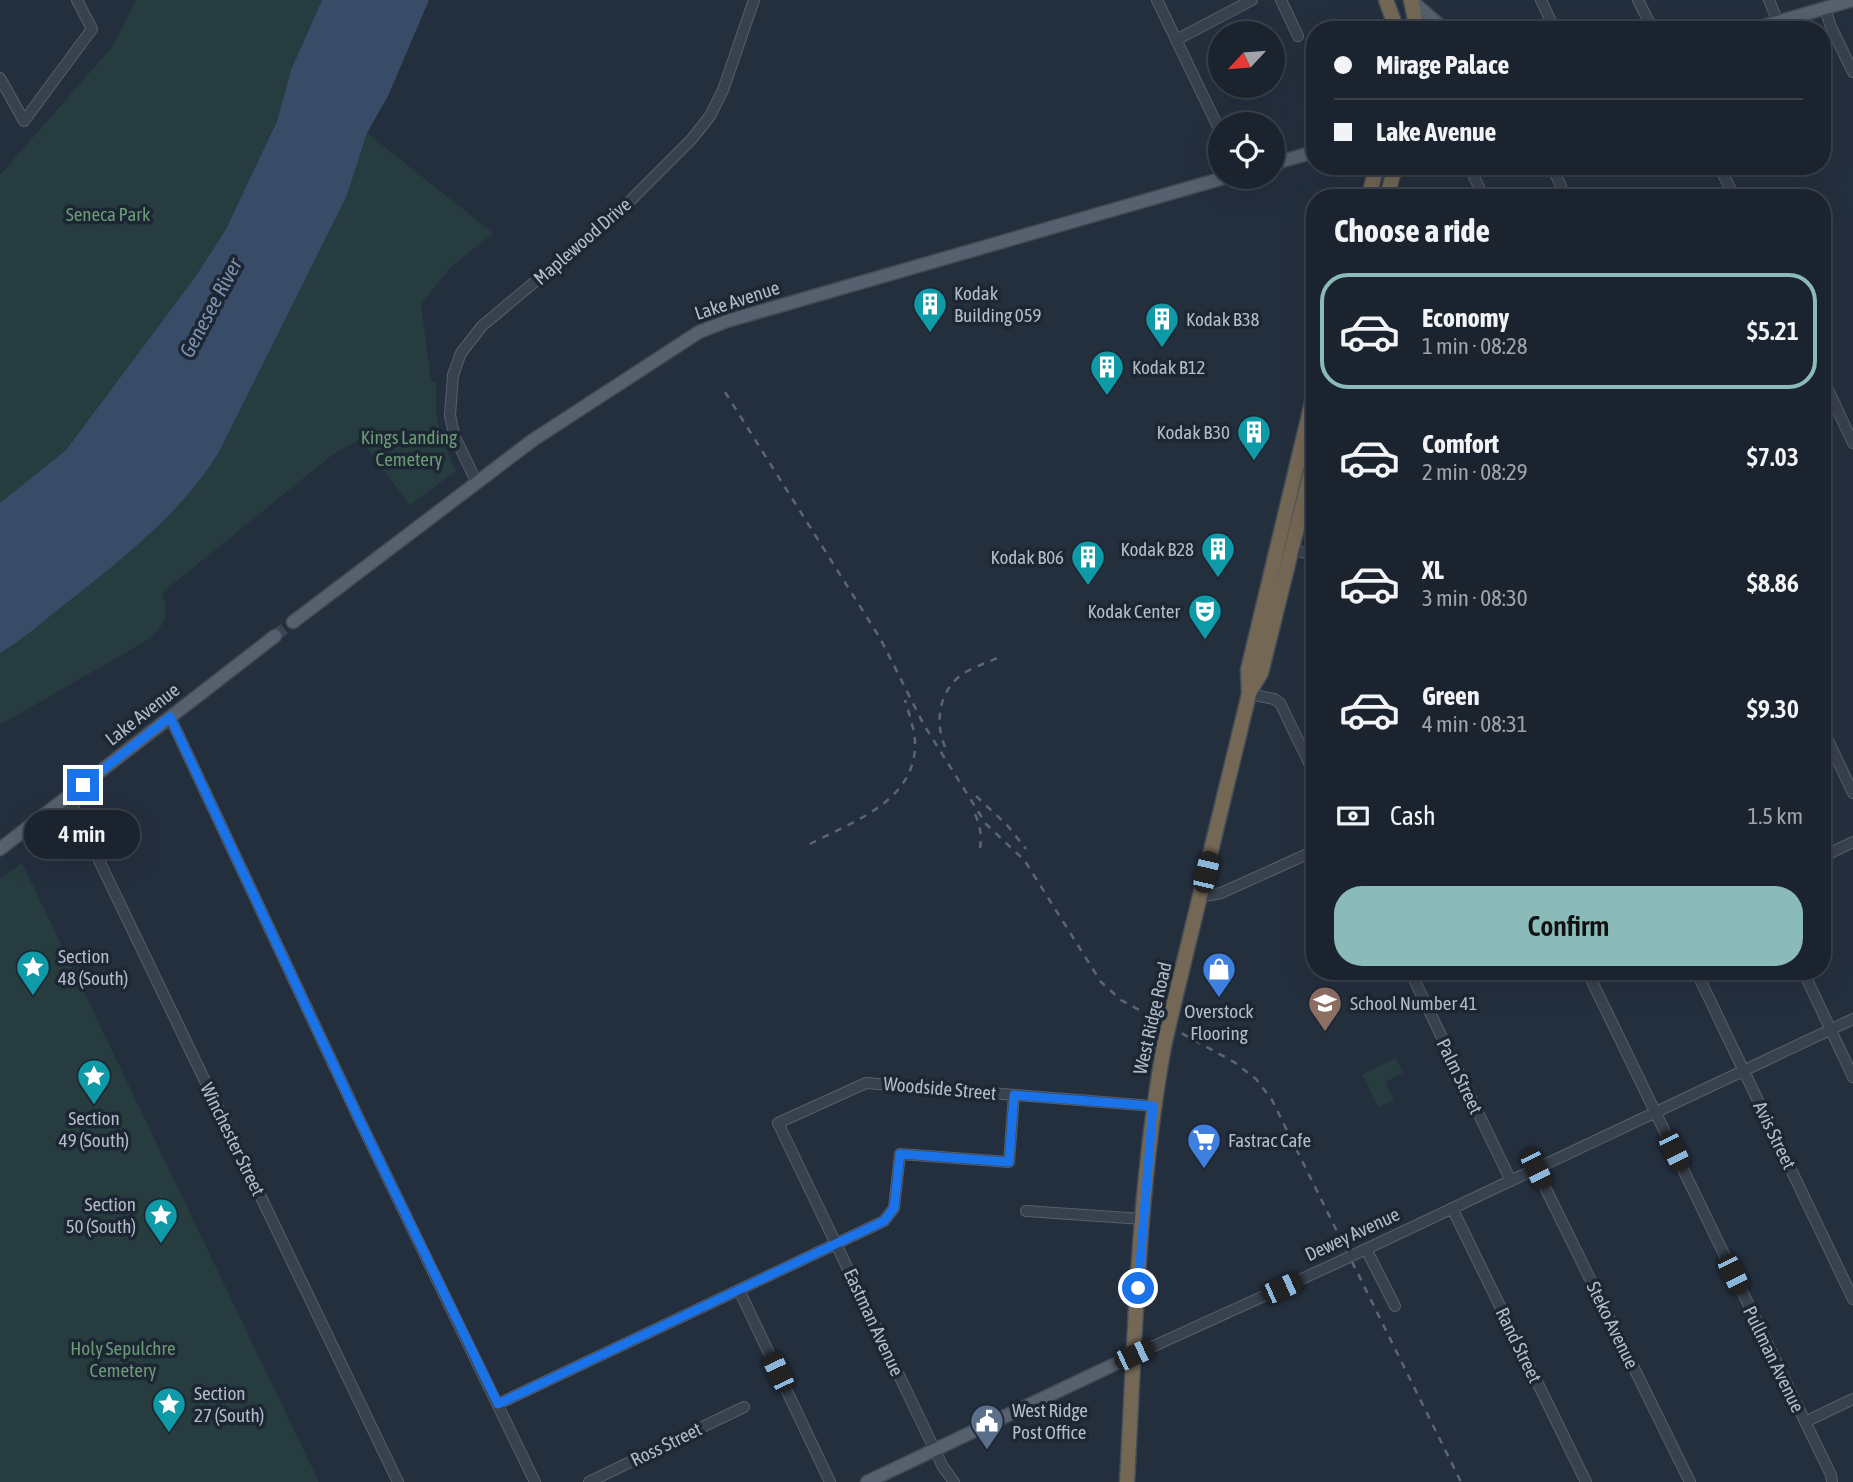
<!DOCTYPE html>
<meta charset="utf-8">
<style>
:root{--surface:#1b232e;--page:#242b36;--text:#f1f3f6;--muted:#a0a4aa;--line:#39404a;--accent:#8bbbb9}
body{margin:0;font-family:"Asap Condensed",sans-serif;background:var(--page);color:var(--text);height:100vh;display:flex;flex-direction:column;font-size:26px;white-space:nowrap}
*{box-sizing:border-box;margin:0}
p{font-size:23px;color:var(--muted)}
.icon{flex:none;width:38px;height:38px;fill:none;stroke:currentColor;stroke-width:2;stroke-linecap:round;stroke-linejoin:round}
.map{position:relative;flex:1;overflow:hidden}
.drawer{position:absolute;left:1306px;top:189px;width:525px;height:791px;display:flex;flex-direction:column;background:var(--surface);border-radius:28px;box-shadow:0 7px 28px #0002,0 0 0 2px var(--line)}
.drawer>*{flex:none}
.top-card{position:absolute;left:1306px;top:21px;width:525px;height:154px;border-radius:28px;box-shadow:0 7px 28px #0002,0 0 0 2px var(--line);display:grid;align-content:center;height:154px;padding:0 28px;background:var(--surface)}
.needle{width:46px;rotate:244deg}
.buttons{position:absolute;left:1208px;top:21px;display:grid;gap:14px}
.buttons a{display:grid;place-items:center;width:77px;height:77px;border-radius:50%;background:var(--surface);box-shadow:0 7px 28px #0002,0 0 0 2px var(--line);font-size:35px}
.end{position:absolute;width:32px;height:32px;margin:-16px;border:9px solid #1a73e8;background:#fff;box-shadow:0 0 0 4px #fff}
.from{border-radius:50%}
.bubble{position:absolute;height:49px;border-radius:24px;background:var(--surface);box-shadow:0 7px 28px #0002,0 0 0 2px var(--line);font-size:23px;font-weight:600;line-height:49px;text-align:center}
.car{position:absolute;width:21px;height:42px;margin:-21px -10px;border-radius:9px;box-shadow:0 0 5px 2px #0007;background:linear-gradient(#222 24%,#8ab4d8 0 40%,#222 0 76%,#8ab4d8 0 86%,#222 0)}
.top-card b{display:flex;align-items:center;gap:24px;height:66px;font-size:26px}
.top-card b+b{border-top:2px solid var(--line)}
.top-card i{width:18px;height:18px;background:var(--text)}
ul{padding:0;list-style:none}
li{display:flex;align-items:center;gap:21px;height:116px;margin:0 14px 10px;padding:0 14px;border:4px solid transparent;border-radius:28px}
li div{flex:1}
li b{display:block;font-size:26px}
li em{font-style:normal;font-weight:600}
li.selected{border-color:var(--accent)}
li>.icon{width:63px;height:63px;stroke-width:1.5}
h2{padding:0 28px;font-size:32px;line-height:84px}
.pay{display:flex;align-items:center;gap:18px;height:77px;padding:0 28px;font-size:26px}
.pay p{margin-inline-start:auto}
.cta{display:flex;gap:14px;margin-top:auto;padding:14px 28px}
.cta a{flex:1;height:80px;border-radius:28px;background:var(--accent);color:#111;font-size:28px;font-weight:600;line-height:80px;text-align:center}
.map>svg:first-child{display:block}
</style>
<div class="map">
<svg width="1853" height="1482" viewBox="0 0 1853 1482">
<rect width="100%" height="100%" fill="#242f3e"/>
<!-- green -->
<path fill="#263c3f" d="M136 0H322L291 70 277 120 226 229 196 276 66 450 0 503V175L112 47Z
M367 133 493 233 451 267 421 304 431 382 437 383C432 416 442 441 456 471L410 505 360 439 331 456 162 593C170 617 164 628 144 642L0 725V653C23 640 43 621 64 605 121 560 180 515 219 452L347 195Z
M22 863 319 1482H0V879Z
M1396 1058 1403 1073 1385 1082 1394 1100 1378 1107 1362 1074Z"/>
<!-- water -->
<path fill="#394c67" d="M322 0H429L388 96 367 133 347 195 219 452C180 515 121 560 64 605 43 621 23 640 0 653V503L66 450 196 276 226 229 277 121 291 70Z"/>
<g fill="none" stroke-linecap="round" stroke-linejoin="round">
<!-- major-tunnel -->
<path stroke="#3a4453" stroke-width="12" stroke-dasharray="12 6" stroke-linecap="butt" d="M275 636 293 622"/>
<!-- minor casing -->
<g stroke="#565f6c" stroke-width="12">
<path id="minor" d="M1157 0 1220 131
M1281 0 1298 36
M1541 0 1555 30
M1638 0 1653 30
M1769 0 1778 22
M1825 8 1831 27 1853 72
M1176 40 1252 0
M0 78 24 121 92 29 77 0
M1469 166 1484 198
M1552 166 1566 198
M1719 166 1735 198
M1822 377 1853 443
M1822 410 1835 404
M477 483 454 435 450 415 453 375 461 353 482 326 622 209 691 140 710 116 723 90 754 0
M1288 549 1314 555
M1249 694 1274 699 1280 703 1314 773
M170 717 359 1119 535 1482
M1822 728 1853 793
M68 796 398 1482
M1822 857 1853 842
M1200 897 1221 893 1314 851
M1410 971 1511 1181
M1587 971 1831 1475 1832 1482
M1696 971 1853 1299
M1803 971 1853 1077
M1536 1169 1690 1482
M1452 1208 1586 1482
M1026 1211 1143 1219
M1366 1249 1395 1306
M1362 1251 1853 1019
M739 1290 830 1482
M1134 1355 1330 1266
M498 1404 884 1221 894 1208 900 1154 1009 1162 1014 1095
M1805 1422 1853 1399
M589 1482 744 1407
M954 1482 943 1467 778 1123 866 1083 1153 1106"/>
</g>
<!-- major casing -->
<g stroke="#414a57" stroke-width="15">
<path id="major" d="M1412 1 1445 30
M1750 30 1853 0
M1272 164 1314 152
M293 622 533 440 699 332 727 321 1227 177
M0 849 275 636
M867 1482 1134 1355"/>
</g>
<!-- highway casing -->
<g stroke="#434c59" stroke-width="17">
<path id="highway" d="M1386 0 1397 30
M1411 0 1417 30
M1368 198 1377 166
M1387 198 1395 166
M1249 693 1261 673 1314 459
M1173 1007 1249 694 1248 670 1314 394
M1127 1482C1135 1337 1138 1189 1164 1046"/>
</g>
<!-- minor -->
<use href="#minor" stroke="#38414e" stroke-width="10"/>
<!-- major -->
<use href="#major" stroke="#56606e" stroke-width="12"/>
<!-- highway -->
<use href="#highway" stroke="#746855" stroke-width="14"/>
<!-- rail -->
<path stroke="#5a6575" stroke-width="2.5" stroke-dasharray="7 7" stroke-linecap="butt" d="M725 392 880 638 924 725 986 824 1025 861 1101 982 1121 1000 1234 1062 1256 1079 1272 1100 1461 1482
M945 747C935 723 938 693 961 675 971 668 986 663 997 658
M976 796 1007 825 1026 849
M975 814C980 825 982 836 980 848
M810 844C851 822 912 803 915 748 916 733 909 714 905 700"/>
<!-- minor-bridge casing -->
<g stroke="#565f6c" stroke-width="12" stroke-linecap="butt">
<path id="minor-bridge" d="M1330 1266 1362 1251"/>
</g>
<!-- highway-bridge casing -->
<g stroke="#434c59" stroke-width="17" stroke-linecap="butt">
<path id="highway-bridge" d="M1164 1046 1173 1007"/>
</g>
<!-- minor-bridge -->
<use href="#minor-bridge" stroke="#38414e" stroke-width="10"/>
<!-- highway-bridge -->
<use href="#highway-bridge" stroke="#746855" stroke-width="14"/>
</g>
<g fill="none" stroke-linecap="round" stroke-linejoin="round">
<!-- route -->
<path stroke="#1a73e8" stroke-width="9" d="M83 785 170 717 359 1119 498 1404 884 1221 894 1208 900 1154 1009 1162 1014 1095 1153 1106 1138 1288"/>
</g>
<!-- icons -->
<defs>
<g id="building-pin" transform="scale(1.75)"><path d="M0 17L-7.5 6A9.5 9.5 0 1 1 7.5 6Z" fill="#0f9aa8" stroke="#1d2633"/><path d="M-4-6H4V6H1V3H-1V6H-4ZM-2.5-4.3h1.7v1.8h-1.7ZM.8-4.3h1.7v1.8H.8ZM-2.5-1h1.7V.8h-1.7ZM.8-1h1.7V.8H.8Z" fill="#fff"/></g>
<g id="theatre-pin" transform="scale(1.75)"><path d="M0 17L-7.5 6A9.5 9.5 0 1 1 7.5 6Z" fill="#0f9aa8" stroke="#1d2633"/><path d="M-5-5.5Q0-4 5-5.5V0Q5 5 0 6Q-5 5-5 0ZM-3.3-2.5H-1v1.5H-3.3ZM1-2.5H3.3v1.5H1ZM-2.8 1Q0 5.5 2.8 1Z" fill="#fff"/></g>
<g id="sight-pin" transform="scale(1.75)"><path d="M0 17L-7.5 6A9.5 9.5 0 1 1 7.5 6Z" fill="#0f9aa8" stroke="#1d2633"/><path d="M0-6L1.8-2.2L6-1.7L2.9 1.2L3.7 5.4L0 3.3L-3.7 5.4L-2.9 1.2L-6-1.7L-1.8-2.2Z" fill="#fff"/></g>
<g id="shop-pin" transform="scale(1.75)"><path d="M0 17L-7.5 6A9.5 9.5 0 1 1 7.5 6Z" fill="#3f7fe0" stroke="#1d2633"/><path d="M-5-2.5h2.3a2.7 3.5 0 0 1 5.4 0H5L5.5 6h-11ZM-1.5-2.5h3a1.5 2.3 0 0 0-3 0Z" fill="#fff"/></g>
<g id="school-pin" transform="scale(1.75)"><path d="M0 17L-7.5 6A9.5 9.5 0 1 1 7.5 6Z" fill="#8d6e63" stroke="#1d2633"/><path d="M0-5L7-2L0 1L-7-2ZM-4 1L0 2.5L4 1V4Q0 6-4 4Z" fill="#fff"/></g>
<g id="supermarket-pin" transform="scale(1.75)"><path d="M0 17L-7.5 6A9.5 9.5 0 1 1 7.5 6Z" fill="#3f7fe0" stroke="#1d2633"/><path d="M-6-5.5h2.5l.6 2H6L4.5 2H-2.5L-4.4-4H-6ZM-1.5 3.2a1.3 1.3 0 1 0 .1 0ZM3 3.2a1.3 1.3 0 1 0 .1 0Z" fill="#fff"/></g>
<g id="civic-pin" transform="scale(1.75)"><path d="M0 17L-7.5 6A9.5 9.5 0 1 1 7.5 6Z" fill="#5c6f8a" stroke="#1d2633"/><path d="M-.6-6.5H3V-4.5H.6V-3L4-1V1h2V6H-6V1h2V-1L-.6-3ZM-1.2 2.5V6h2.4V2.5Z" fill="#fff"/></g>
</defs>
<g fill-rule="evenodd">
<use href="#building-pin" x="930" y="304"/>
<use href="#building-pin" x="1162" y="319"/>
<use href="#building-pin" x="1107" y="367"/>
<use href="#building-pin" x="1254" y="432"/>
<use href="#building-pin" x="1218" y="549"/>
<use href="#building-pin" x="1088" y="557"/>
<use href="#theatre-pin" x="1205" y="611"/>
<use href="#sight-pin" x="33" y="967"/>
<use href="#shop-pin" x="1219" y="969"/>
<use href="#school-pin" x="1325" y="1003"/>
<use href="#sight-pin" x="94" y="1076"/>
<use href="#supermarket-pin" x="1204" y="1140"/>
<use href="#sight-pin" x="161" y="1215"/>
<use href="#sight-pin" x="169" y="1404"/>
<use href="#civic-pin" x="987" y="1421"/>
</g>
<g text-anchor="middle" stroke-width="7" stroke-linejoin="round" paint-order="stroke">
<!-- park labels -->
<g font-size="19" fill="#6b9a76" stroke="#1d2633">
<text x="108" y="221">Seneca Park</text>
<text x="409" y="444">Kings Landing<tspan x="409" dy="22">Cemetery</tspan></text>
<text x="123" y="1355">Holy Sepulchre<tspan x="123" dy="22">Cemetery</tspan></text>
</g>
<!-- street labels -->
<g font-size="19" fill="#b4bcc9" stroke="#1d2633">
<text transform="translate(582 241) rotate(-41)" y="7">Maplewood Drive</text>
<text transform="translate(737 300) rotate(-18)" y="7">Lake Avenue</text>
<text transform="translate(142 714) rotate(-38)" y="7">Lake Avenue</text>
<text transform="translate(1152 1018) rotate(-77)" y="7">West Ridge Road</text>
<text transform="translate(1460 1076) rotate(64)" y="7">Palm Street</text>
<text transform="translate(940 1088) rotate(5)" y="7">Woodside Street</text>
<text transform="translate(1775 1135) rotate(64)" y="7">Avis Street</text>
<text transform="translate(233 1139) rotate(64)" y="7">Winchester Street</text>
<text transform="translate(1352 1234) rotate(-25)" y="7">Dewey Avenue</text>
<text transform="translate(874 1322) rotate(65)" y="7">Eastman Avenue</text>
<text transform="translate(1613 1325) rotate(64)" y="7">Steko Avenue</text>
<text transform="translate(1519 1345) rotate(64)" y="7">Rand Street</text>
<text transform="translate(1774 1359) rotate(64)" y="7">Pullman Avenue</text>
<text transform="translate(666 1444) rotate(-26)" y="7">Ross Street</text>
</g>
<!-- poi labels -->
<g font-size="19" fill="#b4bcc9" stroke="#1d2633" text-anchor="start">
<text x="954" y="300">Kodak<tspan x="954" dy="22">Building 059</tspan></text>
<text x="1186" y="326">Kodak B38</text>
<text x="1132" y="374">Kodak B12</text>
<text x="1230" y="439" text-anchor="end">Kodak B30</text>
<text x="1194" y="556" text-anchor="end">Kodak B28</text>
<text x="1064" y="564" text-anchor="end">Kodak B06</text>
<text x="1180" y="618" text-anchor="end">Kodak Center</text>
<text x="58" y="963">Section<tspan x="58" dy="22">48 (South)</tspan></text>
<text x="1350" y="1010">School Number 41</text>
<text x="1219" y="1018" text-anchor="middle">Overstock<tspan x="1219" dy="22">Flooring</tspan></text>
<text x="94" y="1125" text-anchor="middle">Section<tspan x="94" dy="22">49 (South)</tspan></text>
<text x="1228" y="1147">Fastrac Cafe</text>
<text x="136" y="1211" text-anchor="end">Section<tspan x="136" dy="22">50 (South)</tspan></text>
<text x="194" y="1400">Section<tspan x="194" dy="22">27 (South)</tspan></text>
<text x="1012" y="1417">West Ridge<tspan x="1012" dy="22">Post Office</tspan></text>
</g>
<!-- water labels -->
<g font-size="21" font-style="italic" fill="#7c92b1" stroke="#1d2633">
<text transform="translate(211 308) rotate(-62)" y="7">Genesee River</text>
</g>
</g>
</svg>
<div class="buttons">
<a><svg class="needle" viewBox="-14 -14 28 28"><path d="M0-13l5 13h-10z" fill="#e53935"/><path d="M0 13l5-13h-10z" fill="#a0a4aa"/></svg></a>
<a><svg class="icon" aria-label="locate" viewBox="0 0 24 24"><circle cx="12" cy="12" r="6"/><path d="M12 2v4M12 18v4M2 12h4M18 12h4"/></svg></a>
</div>
<i class="end from" style="left:1138px;top:1288px"></i>
<i class="end" style="left:83px;top:785px"></i>
<div class="bubble" style="left:24px;top:810px;width:116px">4 min</div>
<i class="car" style="left:1206px;top:872px;rotate:13deg"></i>
<i class="car" style="left:1674px;top:1151px;rotate:154deg"></i>
<i class="car" style="left:1536px;top:1169px;rotate:154deg"></i>
<i class="car" style="left:1733px;top:1274px;rotate:154deg"></i>
<i class="car" style="left:1282px;top:1288px;rotate:66deg"></i>
<i class="car" style="left:1134px;top:1355px;rotate:65deg"></i>
<i class="car" style="left:778px;top:1372px;rotate:335deg"></i>
<div class="top-card">
<b><i class="from"></i>Mirage Palace</b>
<b><i></i>Lake Avenue</b>
</div>
<section class="drawer">
<h2>Choose a ride</h2>
<ul>
<li class="selected"><svg class="icon" aria-label="car" viewBox="0 0 24 24"><path d="M5 17H2v-5l4-1 3-4h7l3 4 3 1v5h-3M9 17h6M6 11h13"/><circle cx="7" cy="17" r="2"/><circle cx="17" cy="17" r="2"/></svg><div><b>Economy</b><p>1 min · 08:28</p></div><em>$5.21</em></li>
<li><svg class="icon" aria-label="car" viewBox="0 0 24 24"><path d="M5 17H2v-5l4-1 3-4h7l3 4 3 1v5h-3M9 17h6M6 11h13"/><circle cx="7" cy="17" r="2"/><circle cx="17" cy="17" r="2"/></svg><div><b>Comfort</b><p>2 min · 08:29</p></div><em>$7.03</em></li>
<li><svg class="icon" aria-label="car" viewBox="0 0 24 24"><path d="M5 17H2v-5l4-1 3-4h7l3 4 3 1v5h-3M9 17h6M6 11h13"/><circle cx="7" cy="17" r="2"/><circle cx="17" cy="17" r="2"/></svg><div><b>XL</b><p>3 min · 08:30</p></div><em>$8.86</em></li>
<li><svg class="icon" aria-label="car" viewBox="0 0 24 24"><path d="M5 17H2v-5l4-1 3-4h7l3 4 3 1v5h-3M9 17h6M6 11h13"/><circle cx="7" cy="17" r="2"/><circle cx="17" cy="17" r="2"/></svg><div><b>Green</b><p>4 min · 08:31</p></div><em>$9.30</em></li>
</ul>
<div class="pay"><svg class="icon" aria-label="cash" viewBox="0 0 24 24"><path d="M3 7h18v10H3z"/><circle cx="12" cy="12" r="2"/></svg>Cash<p>1.5 km</p></div>
<div class="cta"><a>Confirm</a></div>
</section>
</div>
